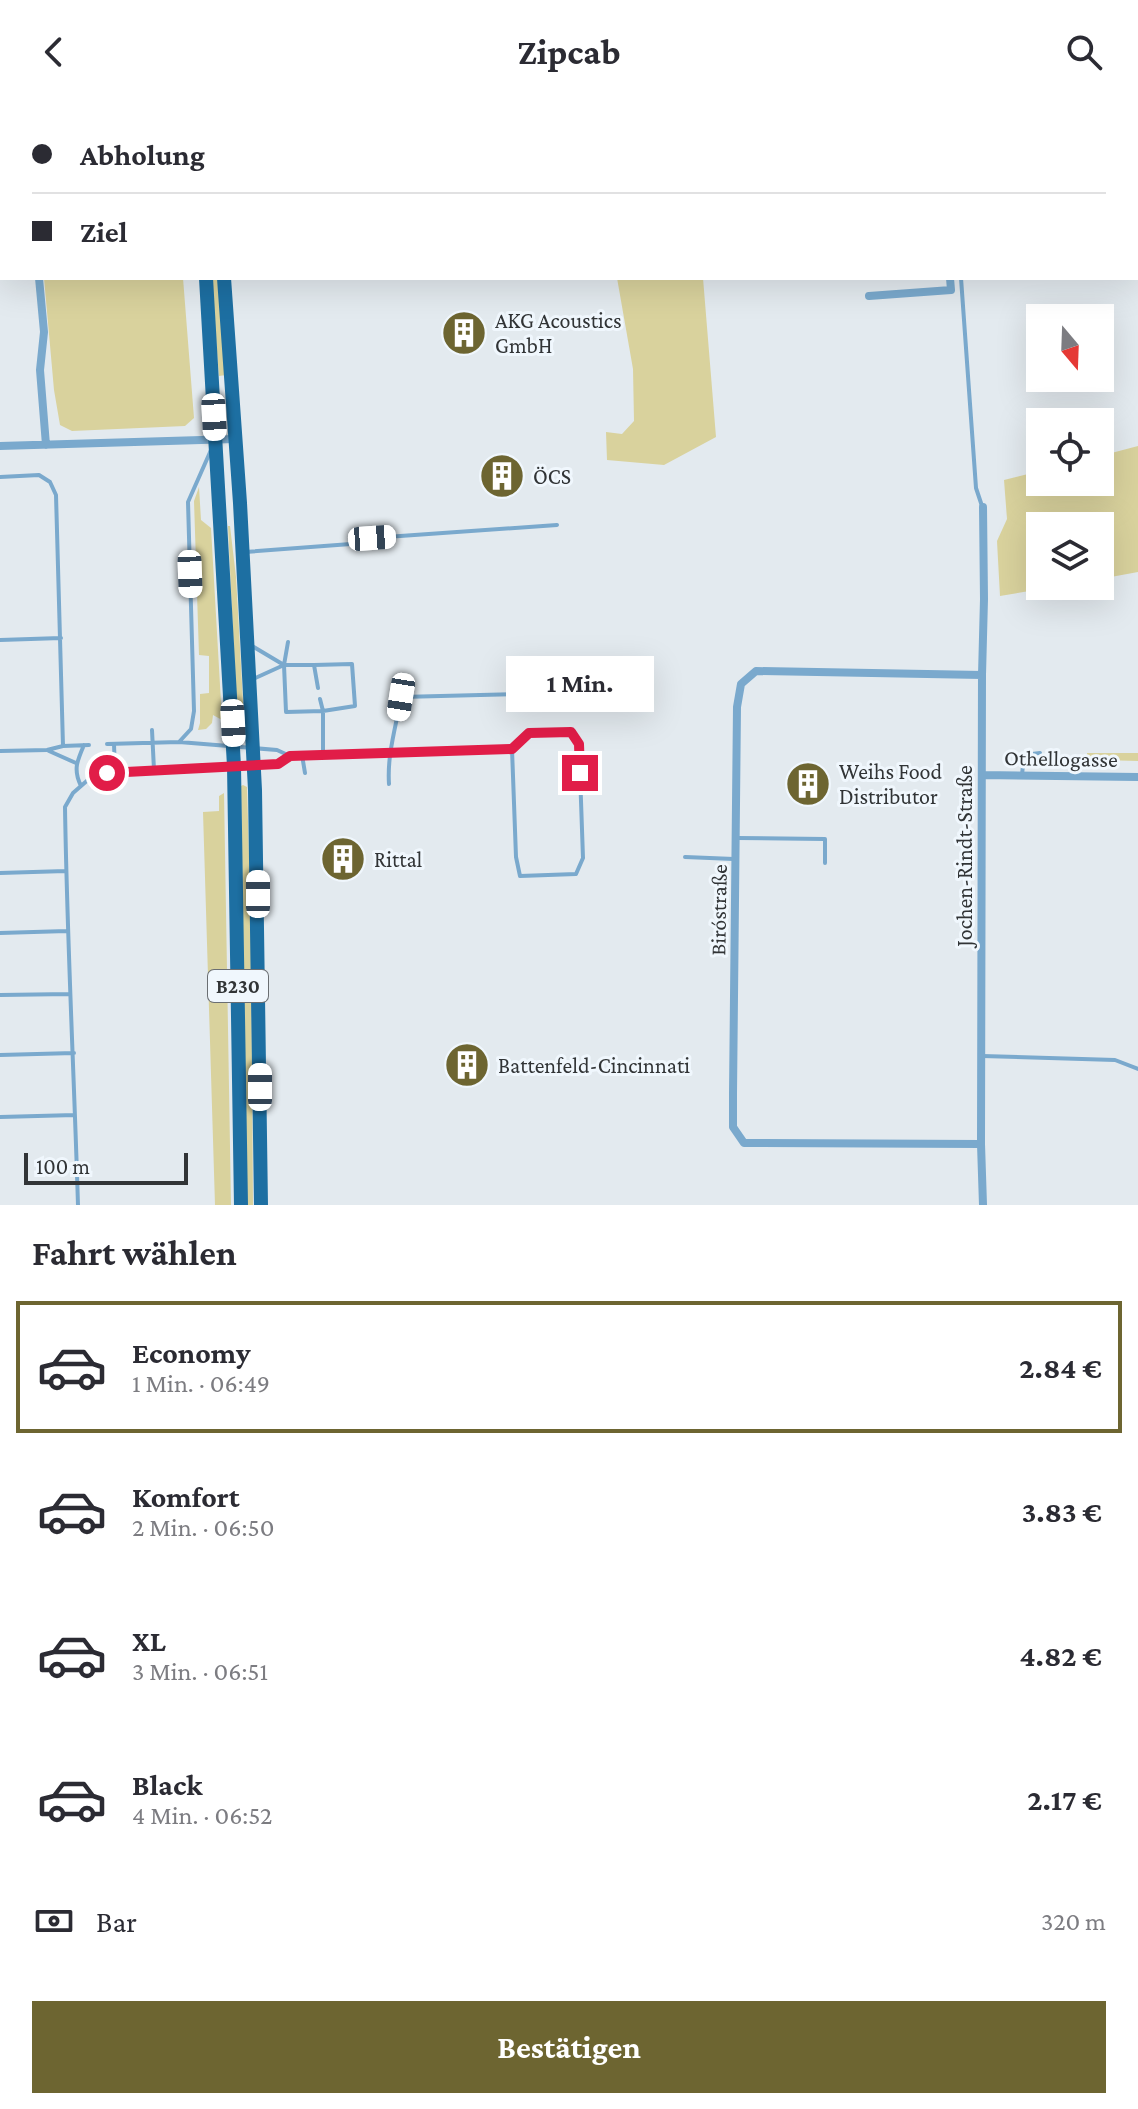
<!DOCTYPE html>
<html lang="de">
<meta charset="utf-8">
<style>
:root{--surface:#fff;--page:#f2f2f3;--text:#2b2b33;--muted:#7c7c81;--line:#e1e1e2;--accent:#6d6531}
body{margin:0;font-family:"Crimson Pro",serif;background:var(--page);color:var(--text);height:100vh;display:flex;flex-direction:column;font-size:30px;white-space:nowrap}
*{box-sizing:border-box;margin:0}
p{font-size:26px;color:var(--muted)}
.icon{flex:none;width:44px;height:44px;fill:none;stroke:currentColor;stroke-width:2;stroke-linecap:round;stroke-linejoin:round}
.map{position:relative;height:1101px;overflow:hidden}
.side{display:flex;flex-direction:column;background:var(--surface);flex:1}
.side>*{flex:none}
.guide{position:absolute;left:0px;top:0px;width:1138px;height:176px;box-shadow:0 8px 32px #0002;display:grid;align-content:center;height:176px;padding:0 32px;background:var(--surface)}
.needle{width:52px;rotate:161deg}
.controls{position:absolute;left:1026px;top:200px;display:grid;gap:16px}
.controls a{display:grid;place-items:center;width:88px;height:88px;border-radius:0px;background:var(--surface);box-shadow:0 8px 32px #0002;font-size:40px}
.scale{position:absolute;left:24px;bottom:20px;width:164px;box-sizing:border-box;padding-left:8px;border:4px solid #313436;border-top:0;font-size:22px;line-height:28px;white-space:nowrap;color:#313436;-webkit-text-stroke:6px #f0f7fd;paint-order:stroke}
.end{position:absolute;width:36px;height:36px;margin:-18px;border:10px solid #e11d48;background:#fff;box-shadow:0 0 0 4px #fff}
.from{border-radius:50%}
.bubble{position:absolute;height:56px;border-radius:0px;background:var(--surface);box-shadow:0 8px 32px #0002;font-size:26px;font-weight:700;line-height:56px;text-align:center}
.car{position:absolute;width:24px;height:48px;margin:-24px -12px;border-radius:10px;box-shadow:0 0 6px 2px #0007;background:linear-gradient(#fff 24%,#345 0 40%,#fff 0 76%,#345 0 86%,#fff 0)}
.guide b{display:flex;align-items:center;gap:28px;height:76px;font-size:30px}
.guide b+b{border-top:2px solid var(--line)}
.guide i{width:20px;height:20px;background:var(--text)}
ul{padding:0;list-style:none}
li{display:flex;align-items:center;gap:24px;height:132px;margin:0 16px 12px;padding:0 16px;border:4px solid transparent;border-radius:0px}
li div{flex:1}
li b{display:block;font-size:30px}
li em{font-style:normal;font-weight:700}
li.current{border-color:var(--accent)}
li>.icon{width:72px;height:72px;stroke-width:1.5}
h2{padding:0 32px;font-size:36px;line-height:96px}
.pay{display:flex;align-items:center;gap:20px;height:88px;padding:0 32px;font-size:30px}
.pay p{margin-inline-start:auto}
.cta{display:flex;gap:16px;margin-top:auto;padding:16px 32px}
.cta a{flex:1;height:92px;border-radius:0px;background:var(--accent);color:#fff;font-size:32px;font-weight:700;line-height:92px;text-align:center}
header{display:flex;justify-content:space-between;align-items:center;height:104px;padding:0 32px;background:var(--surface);font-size:36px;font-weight:700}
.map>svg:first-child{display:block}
</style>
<header><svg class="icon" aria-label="back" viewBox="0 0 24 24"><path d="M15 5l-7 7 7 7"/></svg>Zipcab<svg class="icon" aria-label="search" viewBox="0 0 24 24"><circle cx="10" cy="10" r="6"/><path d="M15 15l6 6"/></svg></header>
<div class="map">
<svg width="1138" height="1101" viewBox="0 0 1138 1101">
<rect width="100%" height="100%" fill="#e3eaef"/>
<!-- green -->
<path fill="#d9d29d" d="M609 0H772V2H609Z
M44 174H183L194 314 185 322 72 327 60 321 54 286Z
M211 174H218L226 271 219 272Z
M617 174H703L716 333 664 361 607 356 606 328 622 330 634 317 633 265Z
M1138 342V468L1100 475V422H1040V482H1059L1000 492 997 437 1007 415 1004 376 1040 367V378H1100V352Z
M199 383 201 416 211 424 222 616 213 611 212 619 206 625 198 626 200 619V590L209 589V552L199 551 194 397Z
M228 422H230L236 473 244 615 237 614Z
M1087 649H1138V657L1063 655 1087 651Z
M243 681 247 683 251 822 253 1101H247L241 682Z
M224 689 231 1101H215L203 708 219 707V692Z"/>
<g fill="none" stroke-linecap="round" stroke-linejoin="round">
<!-- lane -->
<path stroke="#7aa9cd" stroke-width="4" d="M1131 0V2
M275 2 281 0
M961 174 976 384 982 402
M0 373 39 371 50 378 56 391 63 642
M245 448 364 439 372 434 557 421
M0 536 61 534
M288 538 284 561 286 608 323 607 355 602 352 560 314 561
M252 542 284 561
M251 576 284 561H314L318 584
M320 595 323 607V651
M152 626 154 666
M571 628 579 640 583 754 576 770 520 772 516 753 512 645 529 629Z
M179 638 191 625 194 607 188 398 211 346
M107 640 179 638 277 646 290 652 278 660 258 661
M114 640 115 668
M0 647 47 646 63 642 89 641
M49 647 76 659
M302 651 305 669
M290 652 512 645
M107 669 229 662
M1022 671 1024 651 1040 649
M389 680C387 650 396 623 401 593L525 590
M81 682C73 666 77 657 84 641
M737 734 825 735V759
M685 753 734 755
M0 769 66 767
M0 829 67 827
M0 891 70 890
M0 951 74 949
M982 952 1115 956 1138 965
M0 1013 75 1011
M78 1101C74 968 67 835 65 703L73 689 89 675"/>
<!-- street -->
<path stroke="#7aa9cd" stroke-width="8" d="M25 0V2
M937 0V2
M39 174 44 228 40 266 46 341
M869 192 951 186 950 174
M0 342 235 335
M982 671 1138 673
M981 1040 744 1039 733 1023V989L737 603 741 580 756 567 982 571
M983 1101 981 1040 982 571 984 495 983 403"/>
<!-- primary -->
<path stroke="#1d6fa2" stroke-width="14" d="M192 0V2
M211 0V2
M206 174 234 662 241 1101
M224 174 240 399 255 686 261 1101"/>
</g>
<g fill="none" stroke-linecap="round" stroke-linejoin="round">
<!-- route -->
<path stroke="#e11d48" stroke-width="10" d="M107 669 278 660 290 652 512 645 529 629 571 628 579 640 580 669"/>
</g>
<!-- icons -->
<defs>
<g id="building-disc" transform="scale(2.3)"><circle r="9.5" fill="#6d6531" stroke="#f0f7fd"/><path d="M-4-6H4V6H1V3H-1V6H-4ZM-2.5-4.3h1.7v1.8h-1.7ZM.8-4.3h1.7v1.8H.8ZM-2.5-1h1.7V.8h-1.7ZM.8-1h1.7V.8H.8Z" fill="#fff"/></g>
</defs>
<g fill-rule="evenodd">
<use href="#building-disc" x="464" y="229"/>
<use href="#building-disc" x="502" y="372"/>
<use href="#building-disc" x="808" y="680"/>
<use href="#building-disc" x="343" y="755"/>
<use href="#building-disc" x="467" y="961"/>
</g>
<g text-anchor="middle" stroke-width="6" stroke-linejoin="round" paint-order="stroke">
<!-- shield labels -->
<rect fill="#f0f7fd" stroke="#6a6e72" stroke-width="2" x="208" y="866" width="60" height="32" rx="6"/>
<g font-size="20" font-weight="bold" fill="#313436">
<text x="238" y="889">B230</text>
</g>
<!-- poi labels -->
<g font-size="22" fill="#313436" stroke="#f0f7fd" text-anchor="start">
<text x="495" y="224">AKG Acoustics<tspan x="495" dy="25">GmbH</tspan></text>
<text x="533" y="380">ÖCS</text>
<text x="839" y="675">Weihs Food<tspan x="839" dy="25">Distributor</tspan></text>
<text x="374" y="763">Rittal</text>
<text x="498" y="969">Battenfeld-Cincinnati</text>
</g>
<!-- street labels -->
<g font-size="22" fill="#313436" stroke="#f0f7fd">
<text transform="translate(1061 654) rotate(1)" y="8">Othellogasse</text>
<text transform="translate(964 752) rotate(-90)" y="8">Jochen-Rindt-Straße</text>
<text transform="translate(718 806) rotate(-89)" y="8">Biróstraße</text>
</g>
</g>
</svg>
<div class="controls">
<a><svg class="needle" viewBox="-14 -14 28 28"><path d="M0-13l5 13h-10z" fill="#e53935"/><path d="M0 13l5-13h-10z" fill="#7c7c81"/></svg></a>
<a><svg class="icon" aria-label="locate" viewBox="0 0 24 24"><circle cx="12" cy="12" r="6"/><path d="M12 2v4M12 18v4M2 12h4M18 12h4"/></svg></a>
<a><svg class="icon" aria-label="layers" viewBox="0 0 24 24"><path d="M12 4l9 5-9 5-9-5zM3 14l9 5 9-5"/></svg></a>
</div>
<div class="scale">100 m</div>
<i class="end from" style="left:107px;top:669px"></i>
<i class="end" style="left:580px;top:669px"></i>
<div class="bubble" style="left:506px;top:552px;width:148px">1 Min.</div>
<i class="car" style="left:214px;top:313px;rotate:177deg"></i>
<i class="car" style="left:372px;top:434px;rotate:86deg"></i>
<i class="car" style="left:190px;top:470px;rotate:178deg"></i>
<i class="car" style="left:401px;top:593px;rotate:189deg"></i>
<i class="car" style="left:233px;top:619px;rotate:177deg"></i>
<i class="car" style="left:258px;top:790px;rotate:0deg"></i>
<i class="car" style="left:260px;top:983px;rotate:0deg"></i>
<div class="guide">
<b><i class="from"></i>Abholung</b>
<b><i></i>Ziel</b>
</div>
</div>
<section class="side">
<h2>Fahrt wählen</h2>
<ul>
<li class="current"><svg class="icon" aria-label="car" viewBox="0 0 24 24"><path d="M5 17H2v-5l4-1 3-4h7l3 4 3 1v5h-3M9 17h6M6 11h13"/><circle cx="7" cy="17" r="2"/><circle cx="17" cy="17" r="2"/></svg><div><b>Economy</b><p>1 Min. · 06:49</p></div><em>2.84 €</em></li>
<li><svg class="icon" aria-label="car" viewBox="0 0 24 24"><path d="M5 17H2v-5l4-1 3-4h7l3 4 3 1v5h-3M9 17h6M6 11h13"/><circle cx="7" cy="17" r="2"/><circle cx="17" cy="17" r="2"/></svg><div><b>Komfort</b><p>2 Min. · 06:50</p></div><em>3.83 €</em></li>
<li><svg class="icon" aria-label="car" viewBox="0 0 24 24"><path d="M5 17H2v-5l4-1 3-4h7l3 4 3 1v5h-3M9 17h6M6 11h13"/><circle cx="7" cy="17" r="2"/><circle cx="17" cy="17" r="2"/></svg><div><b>XL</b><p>3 Min. · 06:51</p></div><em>4.82 €</em></li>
<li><svg class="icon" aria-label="car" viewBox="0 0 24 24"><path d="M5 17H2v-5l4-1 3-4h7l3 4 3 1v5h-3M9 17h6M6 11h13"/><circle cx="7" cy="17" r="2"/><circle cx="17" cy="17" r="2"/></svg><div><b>Black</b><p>4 Min. · 06:52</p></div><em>2.17 €</em></li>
</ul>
<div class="pay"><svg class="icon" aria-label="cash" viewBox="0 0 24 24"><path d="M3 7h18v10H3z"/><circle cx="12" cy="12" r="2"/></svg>Bar<p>320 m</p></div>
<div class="cta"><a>Bestätigen</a></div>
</section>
